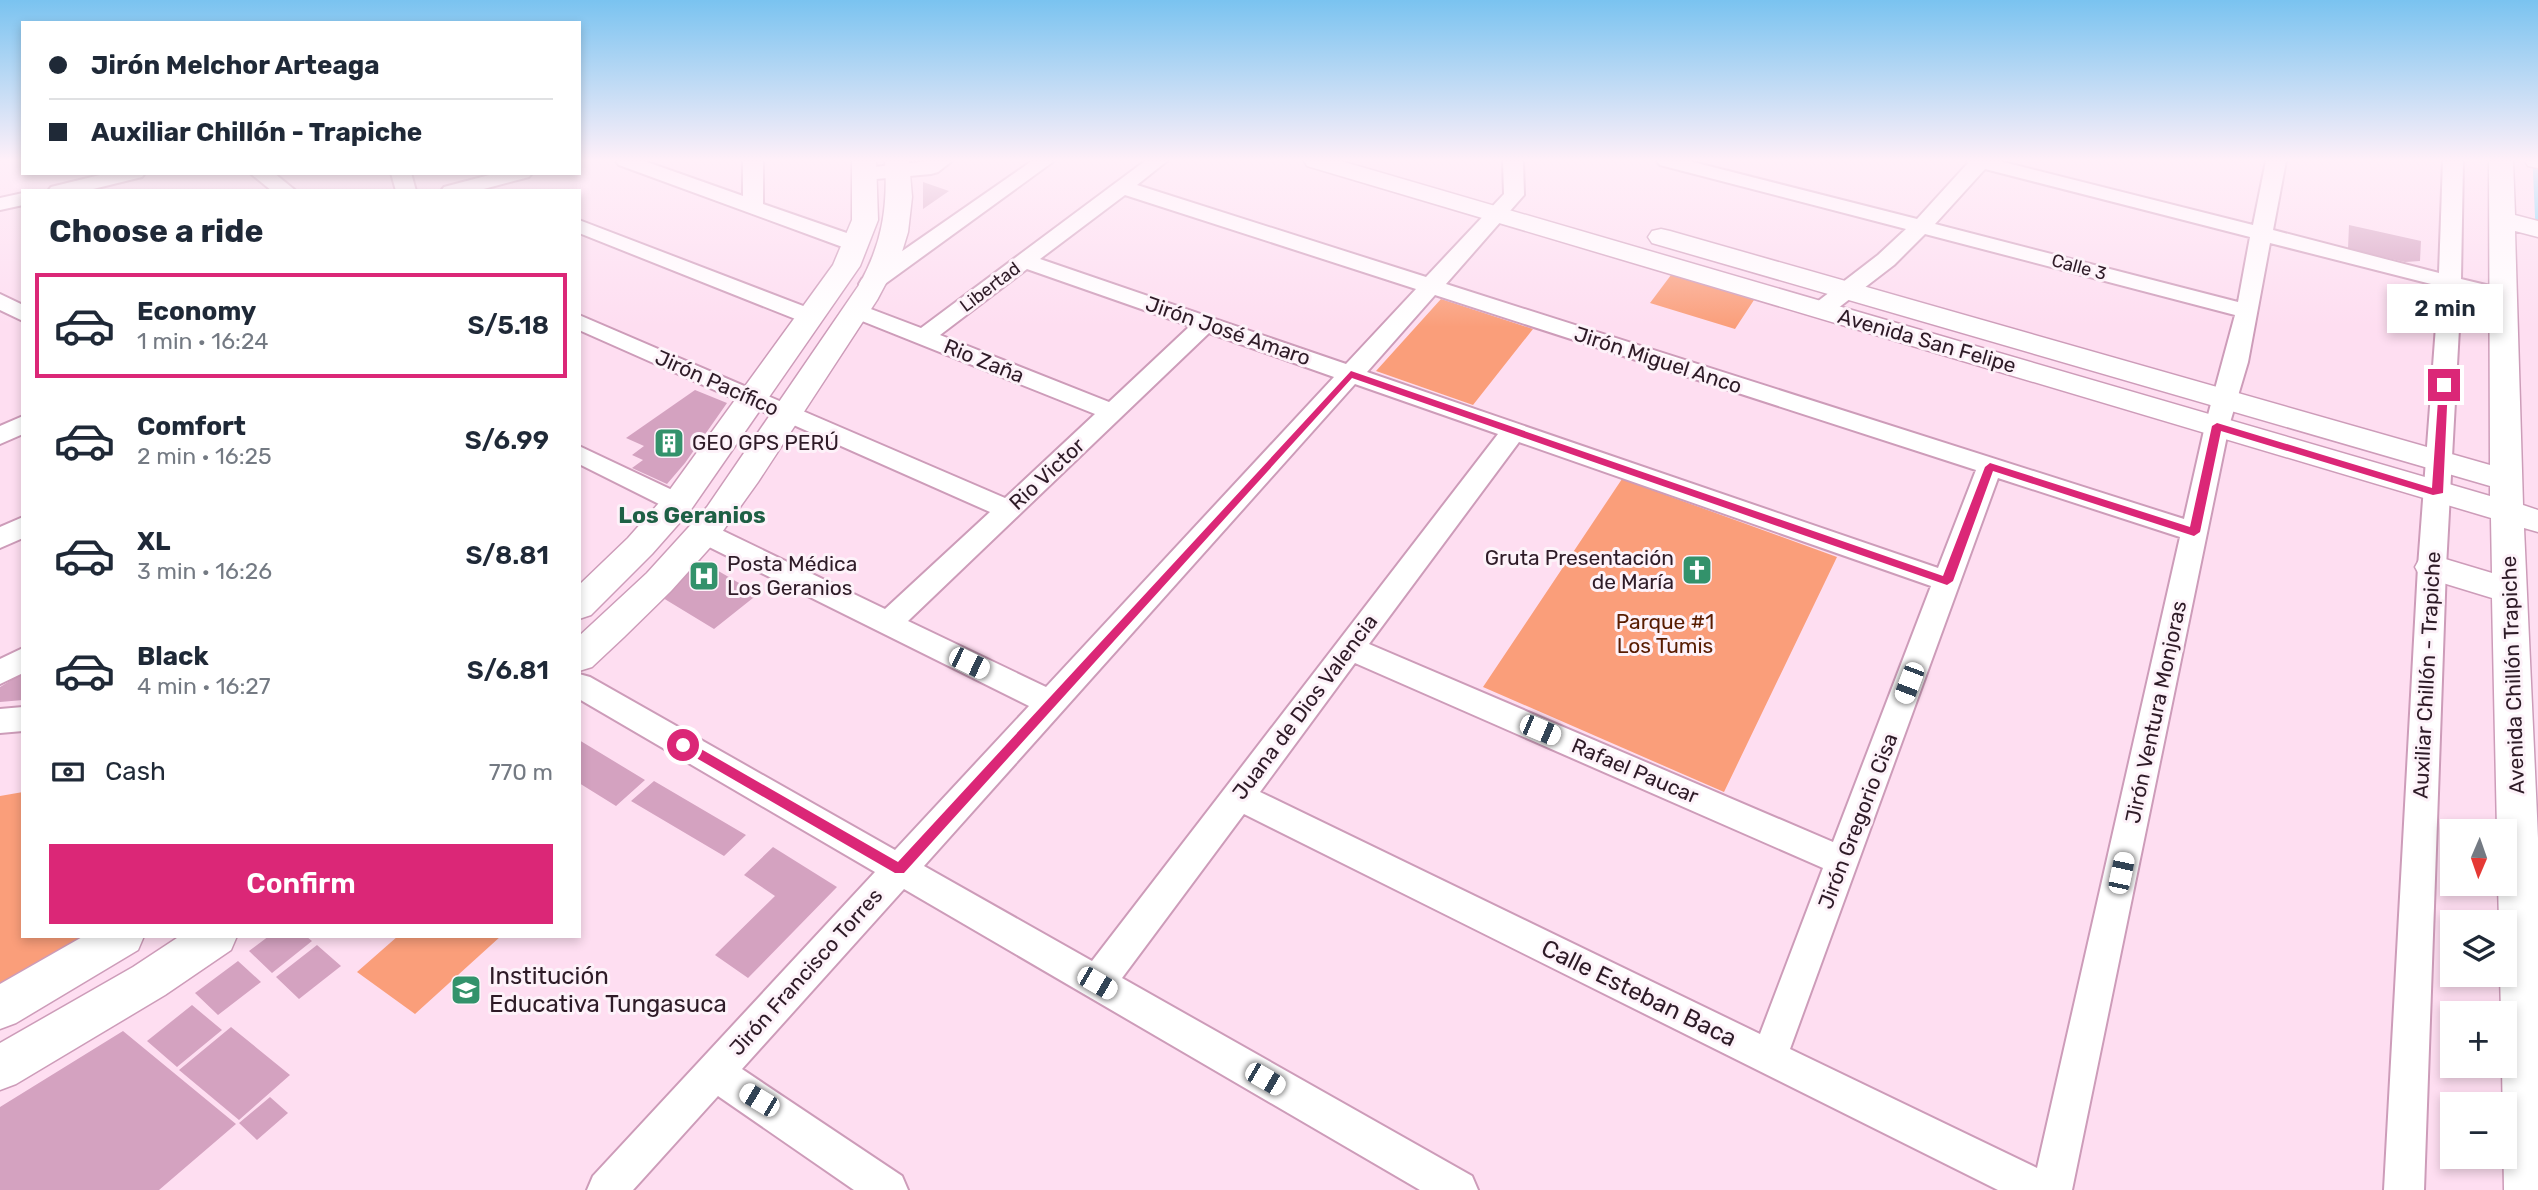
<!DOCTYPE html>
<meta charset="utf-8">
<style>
:root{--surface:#fff;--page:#f6f6f7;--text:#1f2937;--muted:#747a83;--line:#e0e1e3;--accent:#db2777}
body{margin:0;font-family:Rubik,sans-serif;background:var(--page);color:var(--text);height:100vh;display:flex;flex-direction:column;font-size:26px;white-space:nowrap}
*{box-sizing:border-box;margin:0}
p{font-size:23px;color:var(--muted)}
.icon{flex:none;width:38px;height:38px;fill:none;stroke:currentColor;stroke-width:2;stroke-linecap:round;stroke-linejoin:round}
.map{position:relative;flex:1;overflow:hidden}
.sheet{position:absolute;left:21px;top:189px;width:560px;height:749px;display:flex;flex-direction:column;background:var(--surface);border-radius:0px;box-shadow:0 4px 10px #0003}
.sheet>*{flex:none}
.top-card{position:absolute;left:21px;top:21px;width:560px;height:154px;border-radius:0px;box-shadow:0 4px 10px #0003;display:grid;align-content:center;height:154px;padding:0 28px;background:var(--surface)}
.needle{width:46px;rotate:182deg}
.tools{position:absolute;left:2440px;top:819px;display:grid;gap:14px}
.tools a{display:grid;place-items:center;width:77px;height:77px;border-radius:0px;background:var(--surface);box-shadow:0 4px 10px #0003;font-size:35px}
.end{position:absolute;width:32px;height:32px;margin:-16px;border:9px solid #db2777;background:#fff;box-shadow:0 0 0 4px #fff}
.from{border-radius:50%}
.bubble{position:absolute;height:49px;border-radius:0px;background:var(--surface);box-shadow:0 4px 10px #0003;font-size:23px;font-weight:600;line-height:49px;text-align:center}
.car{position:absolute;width:21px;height:42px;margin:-21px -10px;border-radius:9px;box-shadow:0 0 5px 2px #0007;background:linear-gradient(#fff 24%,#345 0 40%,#fff 0 76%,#345 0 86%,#fff 0)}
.top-card b{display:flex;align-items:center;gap:24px;height:66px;font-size:26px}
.top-card b+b{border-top:2px solid var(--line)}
.top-card i{width:18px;height:18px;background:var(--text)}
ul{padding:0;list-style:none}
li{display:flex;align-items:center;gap:21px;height:105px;margin:0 14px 10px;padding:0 14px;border:4px solid transparent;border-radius:0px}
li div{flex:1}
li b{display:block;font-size:26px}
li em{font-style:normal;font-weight:600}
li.on{border-color:var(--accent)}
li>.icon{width:63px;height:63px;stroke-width:1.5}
h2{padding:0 28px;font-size:32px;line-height:84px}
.pay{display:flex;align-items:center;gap:18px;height:77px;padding:0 28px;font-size:26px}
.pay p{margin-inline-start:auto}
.action{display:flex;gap:14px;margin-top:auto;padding:14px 28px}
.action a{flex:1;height:80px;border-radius:0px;background:var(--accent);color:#fff;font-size:28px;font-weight:600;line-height:80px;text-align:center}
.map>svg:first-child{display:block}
</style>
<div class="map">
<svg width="2538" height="1190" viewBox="0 0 2538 1190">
<rect width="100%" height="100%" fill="#fedef1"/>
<!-- green -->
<path fill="#fa9e7a" d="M1671 275 1754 300 1735 329 1650 303Z
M1441 299 1533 329 1473 405 1376 371Z
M1622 479 1837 557 1724 792 1483 687Z
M23 792V936H87L0 987V796Z
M398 936H501L415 1014 357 972Z"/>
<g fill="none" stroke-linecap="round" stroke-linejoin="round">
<!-- stream -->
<path stroke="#75dafc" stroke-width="5" d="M2535 161 2538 227"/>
</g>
<!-- building -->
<path fill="#d4a2c0" d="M923 182 949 191 923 209Z
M2349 225 2421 241 2420 261 2405 262 2348 249Z
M695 390 727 403 685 463 667 484 632 468 643 460 632 455 644 446 626 438Z
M696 558 758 594 714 629 663 598Z
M23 673V700L0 702V687Z
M579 740 645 780 616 806 579 783Z
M654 781 746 835 724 856 631 801Z
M773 847 837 887 748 978 715 955 775 896 744 875Z
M269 936H306L312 941 272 973 249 951Z
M317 945 341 966 299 999 276 977Z
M238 961 261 982 218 1015 195 993Z
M192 1005 222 1030 177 1067 147 1041Z
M231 1027 290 1075 239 1120 179 1070Z
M123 1031 236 1124 159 1190H0V1107Z
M270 1097 288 1113 257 1140 239 1123Z"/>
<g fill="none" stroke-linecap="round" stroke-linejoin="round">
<!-- minor casing -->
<g stroke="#cd9cb9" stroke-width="4">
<path id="minor" d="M616 161H644L743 196V161H763V204L864 239 867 244 864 249H848L619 165Z
M929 161H952L938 172 931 174 865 180 858 178 855 174 858 170 865 168Z
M1032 161H1054L878 289H862L859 284 862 279Z
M1145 161H1167L1137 185 1426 277 1504 194 1503 161H1523L1524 195 1446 284 2184 519 2205 426 2235 315 1925 234 1894 265 1829 315H1813L1810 310 1813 305 1878 255 1906 229 1660 165 1657 161H1689L1917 219 1968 163 1967 161H1999L2253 225 2266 161H2286L2273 230 2439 273 2443 161H2463L2461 279 2511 291 2514 296 2511 301 2503 303 2461 292 2446 567 2424 1190H2384L2418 567 2439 286 2270 243 2248 362 2229 426 2072 1190H1998L1244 814 1122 978 1472 1176 1478 1190H1420L904 889 742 1069 902 1176 908 1190H854L718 1096 633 1190H587L593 1176 875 872 579 699V674L590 677 895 850 1029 706 695 540 691 533 695 526 704 524 713 526 885 609 990 512 579 330V315L1005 498 1095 414 847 315 844 310 847 305 855 303 921 328ZM1985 169 2250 237 2238 302 1935 224ZM1125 195 1416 289 1346 364 1040 259ZM1027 269 1190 326 1109 402 940 335ZM1435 295 1976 470 1938 568 1367 372ZM1209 333 1334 377 1046 687 908 621ZM1355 384 1498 434 1092 961 924 866ZM1519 442 1931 586 1833 842 1369 644ZM1998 478 2180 537 2037 1168 1790 1049ZM1355 663 1823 868 1760 1034 1260 792Z
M108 173H145L142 177 85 191H48L51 187Z
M250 173H274L296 191H272Z
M391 173H411L416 191H396Z
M497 173H532L529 177 476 191H441L444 187Z
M23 193V205L0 210V198Z
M579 220 819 312 822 317 819 322H803L579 233Z
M0 294 23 305V321L0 310Z
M23 416V434L0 444V426Z
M579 446 687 497 691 503 687 509 678 512 669 509 579 464Z
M23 517V538L0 548V527Z
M23 648V673L0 684V659Z
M23 707V731L0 733V709Z"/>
</g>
<!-- major casing -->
<g stroke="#cd9cb9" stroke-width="3">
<path id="major" d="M852 161H876L878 220 860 266 690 511 652 554 591 615 579 619V585L628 538 666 495 833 265 852 220Z
M885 161H909L912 197 908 232 901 255 877 300 758 482 715 542 671 591 624 637 592 667 579 671V636L647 573 707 507 859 285C882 244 888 208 885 161Z
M1304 161H1341L2490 496V486L1652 243 1648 237 1652 231 1661 229 1670 231 2490 465 2489 161H2513L2515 215 2538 221V237L2515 231 2523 505 2538 510V532L2524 528 2538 838V1190H2504L2502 1066H2504V1013H2501L2500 975H2504V922H2499L2498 884H2504V831H2497L2492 598 2420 576 2415 567 2420 558 2432 555 2492 573 2491 518 1307 166Z
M2525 161H2538V168L2528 166Z
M84 936H144L138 950 16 1023 0 1029V984Z
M180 936H237L231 950 165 995 16 1084 0 1090V1043L133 967Z"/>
</g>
<!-- minor -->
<use href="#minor" fill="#fff" fill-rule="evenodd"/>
<!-- major -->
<use href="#major" fill="#fff" fill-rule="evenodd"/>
</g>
<!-- sky -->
<linearGradient id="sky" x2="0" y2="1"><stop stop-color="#7ac3f0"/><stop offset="0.49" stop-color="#fff0f9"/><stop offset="1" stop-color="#fff0f9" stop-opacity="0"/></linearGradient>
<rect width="2538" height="327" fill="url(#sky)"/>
<!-- route -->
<path fill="#db2777" d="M1351 371 1943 576 1985 467 1990 463 2190 527 2212 426 2217 423 2432 488 2439 385 2444 382 2448 385 2443 493 2433 495 2221 431 2200 532 2194 536 1993 471 1953 581 1947 585 1352 378 904 873H895L679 748V741H687L898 862Z"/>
<!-- icons -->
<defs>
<g id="building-square" transform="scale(1.575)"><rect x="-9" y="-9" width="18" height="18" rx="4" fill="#33926b" stroke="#fdf2f9"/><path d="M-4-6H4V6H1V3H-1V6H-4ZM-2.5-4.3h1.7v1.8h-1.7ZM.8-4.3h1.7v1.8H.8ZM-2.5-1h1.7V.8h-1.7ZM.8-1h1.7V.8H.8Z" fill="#fff"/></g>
<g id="church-square" transform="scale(1.575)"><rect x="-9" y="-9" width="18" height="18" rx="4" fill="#33926b" stroke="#fdf2f9"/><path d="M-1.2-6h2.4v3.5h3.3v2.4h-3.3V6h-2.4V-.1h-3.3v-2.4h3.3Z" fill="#fff"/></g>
<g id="hospital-square" transform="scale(1.575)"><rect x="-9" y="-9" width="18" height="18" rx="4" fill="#33926b" stroke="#fdf2f9"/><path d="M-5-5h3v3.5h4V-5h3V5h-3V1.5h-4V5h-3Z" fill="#fff"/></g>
<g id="school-square" transform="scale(1.575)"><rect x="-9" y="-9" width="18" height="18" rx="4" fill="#33926b" stroke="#fdf2f9"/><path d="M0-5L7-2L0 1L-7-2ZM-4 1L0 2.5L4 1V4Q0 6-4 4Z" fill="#fff"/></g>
</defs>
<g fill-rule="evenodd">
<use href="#building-square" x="669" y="443"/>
<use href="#church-square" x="1697" y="570"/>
<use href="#hospital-square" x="704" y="576"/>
<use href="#school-square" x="466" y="990"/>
</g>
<g text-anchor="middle" stroke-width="6" stroke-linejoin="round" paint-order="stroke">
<!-- far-street labels -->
<g font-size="18" fill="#2e1b27" stroke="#fdf2f9">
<text transform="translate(2079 267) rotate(15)" y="6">Calle 3</text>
<text transform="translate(990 287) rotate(-37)" y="6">Libertad</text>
</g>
<!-- street labels -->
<g font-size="21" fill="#2e1b27" stroke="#fdf2f9">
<text transform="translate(1228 331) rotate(19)" y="7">Jirón José Amaro</text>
<text transform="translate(1927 341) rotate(16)" y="7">Avenida San Felipe</text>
<text transform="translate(1658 360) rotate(18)" y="7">Jirón Miguel Anco</text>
<text transform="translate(984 361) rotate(22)" y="7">Rio Zaña</text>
<text transform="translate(717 383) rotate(24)" y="7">Jirón Pacífico</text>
<text transform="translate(1047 474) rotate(-43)" y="7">Rio Victor</text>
<text transform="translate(2427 675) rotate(-87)" y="7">Auxiliar Chillón - Trapiche</text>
<text transform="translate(2513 675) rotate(-92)" y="7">Avenida Chillón Trapiche</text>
<text transform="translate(1305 707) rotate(-53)" y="7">Juana de Dios Valencia</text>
<text transform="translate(2156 712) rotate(-78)" y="7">Jirón Ventura Monjoras</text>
<text transform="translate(1635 771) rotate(23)" y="7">Rafael Paucar</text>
<text transform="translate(1858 821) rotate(-69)" y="7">Jirón Gregorio Cisa</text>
<text transform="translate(806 972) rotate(-48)" y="7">Jirón Francisco Torres</text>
</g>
<!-- poi labels -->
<g font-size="21" fill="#2e1b27" stroke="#fdf2f9" text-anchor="start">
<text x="692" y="450">GEO GPS PERÚ</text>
<text x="1674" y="565" text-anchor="end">Gruta Presentación<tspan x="1674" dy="24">de María</tspan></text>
<text x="727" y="571">Posta Médica<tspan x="727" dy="24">Los Geranios</tspan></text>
</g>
<!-- park labels -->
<g font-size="21" fill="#581c00" stroke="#fdf2f9">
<text x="1665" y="629">Parque #1<tspan x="1665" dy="24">Los Tumis</tspan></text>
</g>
<!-- neighbourhood labels -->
<g font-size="23" font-weight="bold" fill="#1e6045" stroke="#fdf2f9">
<text x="692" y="523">Los Geranios</text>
</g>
<!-- near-poi labels -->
<g font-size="24" fill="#2e1b27" stroke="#fdf2f9" text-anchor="start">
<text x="489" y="984">Institución<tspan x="489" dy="28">Educativa Tungasuca</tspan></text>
</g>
<!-- near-street labels -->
<g font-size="24" fill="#2e1b27" stroke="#fdf2f9">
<text transform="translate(1639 993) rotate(26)" y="8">Calle Esteban Baca</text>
</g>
</g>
</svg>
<div class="tools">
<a><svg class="needle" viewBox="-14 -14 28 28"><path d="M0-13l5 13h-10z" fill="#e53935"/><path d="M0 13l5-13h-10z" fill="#747a83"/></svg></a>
<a><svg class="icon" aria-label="layers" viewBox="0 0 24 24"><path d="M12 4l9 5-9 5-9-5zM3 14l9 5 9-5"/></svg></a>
<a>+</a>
<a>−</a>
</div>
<i class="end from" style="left:683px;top:745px"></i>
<i class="end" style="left:2444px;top:385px"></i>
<div class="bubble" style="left:2387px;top:284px;width:116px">2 min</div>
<i class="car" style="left:969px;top:663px;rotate:116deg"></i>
<i class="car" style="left:1909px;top:683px;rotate:201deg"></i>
<i class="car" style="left:1540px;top:730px;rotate:113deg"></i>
<i class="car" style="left:2121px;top:873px;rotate:12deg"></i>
<i class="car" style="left:1097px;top:983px;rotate:120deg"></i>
<i class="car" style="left:1265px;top:1079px;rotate:120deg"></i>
<i class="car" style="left:759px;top:1100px;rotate:301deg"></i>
<div class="top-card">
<b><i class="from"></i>Jirón Melchor Arteaga</b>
<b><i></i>Auxiliar Chillón - Trapiche</b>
</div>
<section class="sheet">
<h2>Choose a ride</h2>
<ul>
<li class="on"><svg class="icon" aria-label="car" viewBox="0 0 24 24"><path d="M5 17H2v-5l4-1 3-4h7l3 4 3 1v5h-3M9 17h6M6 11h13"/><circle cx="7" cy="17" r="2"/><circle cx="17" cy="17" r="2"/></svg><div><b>Economy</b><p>1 min · 16:24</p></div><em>S/5.18</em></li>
<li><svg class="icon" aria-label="car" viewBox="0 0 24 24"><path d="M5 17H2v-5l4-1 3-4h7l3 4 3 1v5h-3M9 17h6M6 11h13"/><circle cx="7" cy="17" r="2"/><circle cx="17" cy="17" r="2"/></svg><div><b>Comfort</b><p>2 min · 16:25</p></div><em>S/6.99</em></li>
<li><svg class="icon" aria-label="car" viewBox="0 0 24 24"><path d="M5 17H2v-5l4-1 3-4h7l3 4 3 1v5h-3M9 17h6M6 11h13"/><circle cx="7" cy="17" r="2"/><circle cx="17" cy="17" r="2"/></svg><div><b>XL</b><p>3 min · 16:26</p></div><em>S/8.81</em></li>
<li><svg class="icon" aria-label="car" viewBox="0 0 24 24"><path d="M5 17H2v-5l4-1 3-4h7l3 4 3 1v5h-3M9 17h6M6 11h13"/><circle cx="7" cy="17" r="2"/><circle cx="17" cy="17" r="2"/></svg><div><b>Black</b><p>4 min · 16:27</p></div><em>S/6.81</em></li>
</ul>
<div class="pay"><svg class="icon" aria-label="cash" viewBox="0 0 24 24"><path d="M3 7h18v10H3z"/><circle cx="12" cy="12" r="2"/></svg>Cash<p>770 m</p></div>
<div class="action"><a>Confirm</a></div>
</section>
</div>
